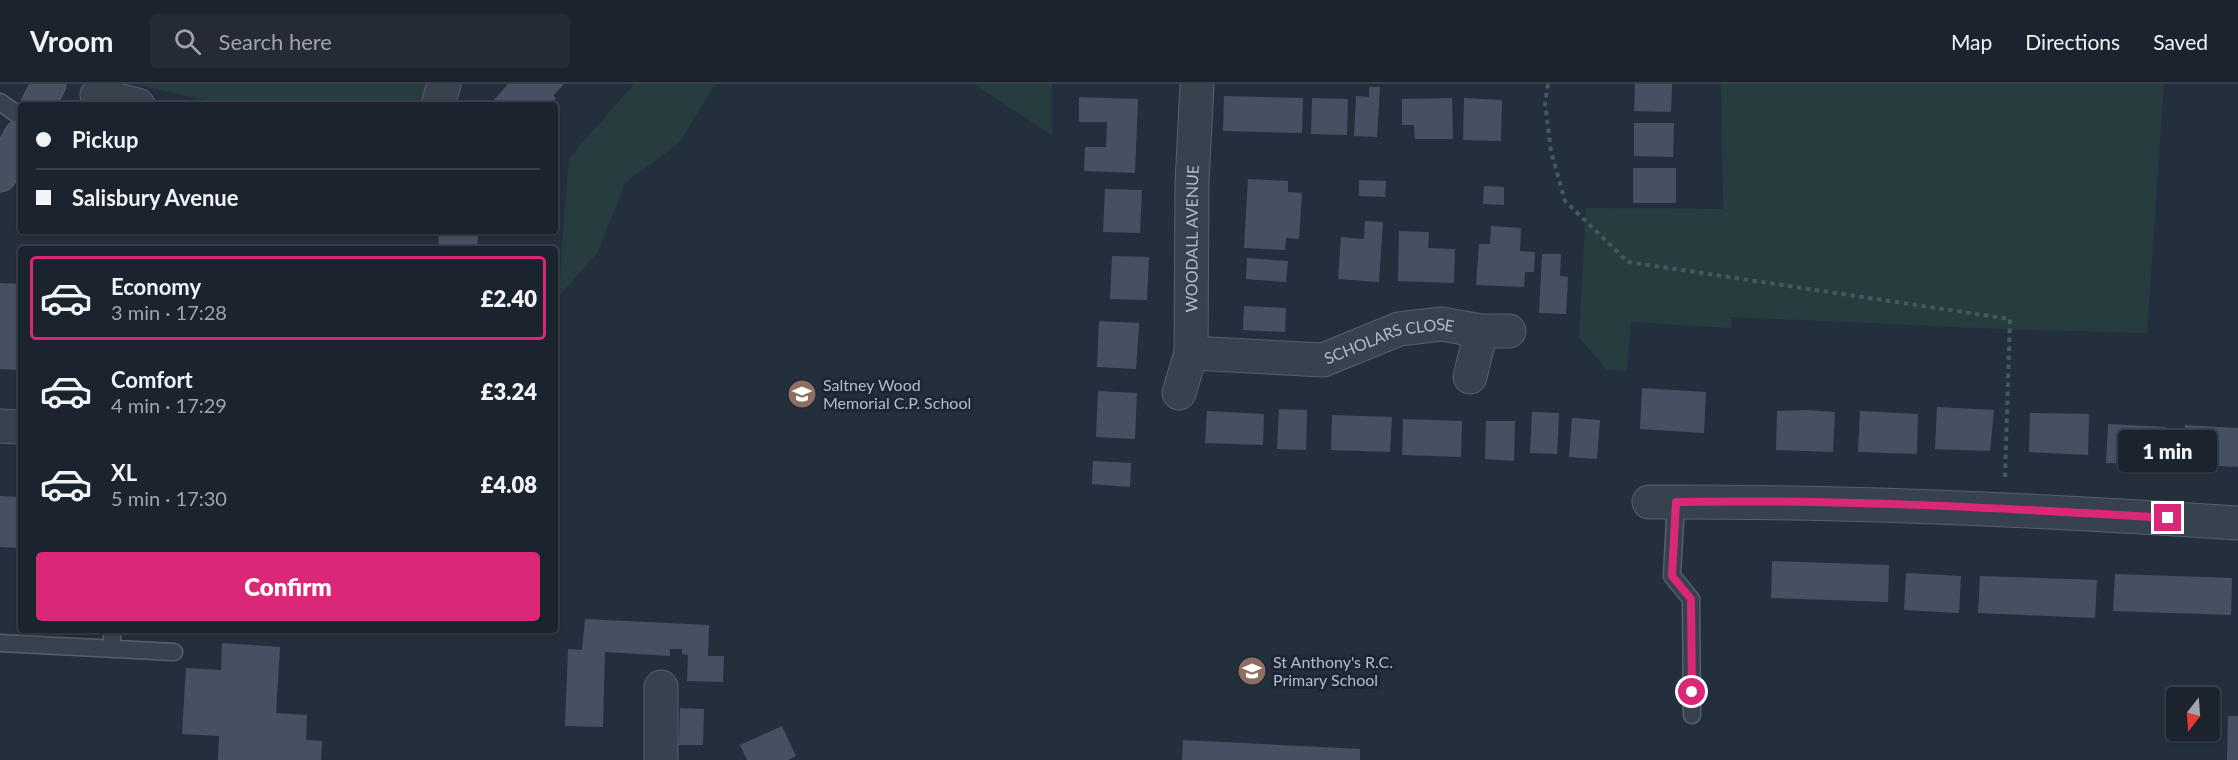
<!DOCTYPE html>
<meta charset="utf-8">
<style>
:root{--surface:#1b232e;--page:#242b36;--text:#f1f3f6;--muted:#a0a4aa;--line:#39404a;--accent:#db2777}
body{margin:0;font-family:Lato,sans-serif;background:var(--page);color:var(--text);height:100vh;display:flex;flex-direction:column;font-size:22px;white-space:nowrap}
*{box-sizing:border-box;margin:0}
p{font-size:20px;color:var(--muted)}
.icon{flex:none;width:33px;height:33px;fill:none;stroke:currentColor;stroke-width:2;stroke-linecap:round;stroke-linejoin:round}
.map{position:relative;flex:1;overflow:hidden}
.details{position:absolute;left:18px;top:162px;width:540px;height:387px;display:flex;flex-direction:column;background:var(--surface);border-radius:6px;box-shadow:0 2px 4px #0004,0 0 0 2px var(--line)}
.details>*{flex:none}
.top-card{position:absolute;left:18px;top:18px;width:540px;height:132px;border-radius:6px;box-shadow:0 2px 4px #0004,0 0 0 2px var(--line);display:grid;align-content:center;height:132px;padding:0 18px;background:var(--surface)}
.needle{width:39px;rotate:197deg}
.controls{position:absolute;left:2166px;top:603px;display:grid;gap:12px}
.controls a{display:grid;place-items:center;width:54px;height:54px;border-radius:6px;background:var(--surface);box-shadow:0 2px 4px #0004,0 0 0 2px var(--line);font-size:30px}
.end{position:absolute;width:27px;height:27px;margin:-14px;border:8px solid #db2777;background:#fff;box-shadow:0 0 0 3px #fff}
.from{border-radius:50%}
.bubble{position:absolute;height:42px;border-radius:6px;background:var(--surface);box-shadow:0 2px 4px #0004,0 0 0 2px var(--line);font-size:20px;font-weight:800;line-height:42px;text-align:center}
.top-card b{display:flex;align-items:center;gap:21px;height:57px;font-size:22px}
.top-card b+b{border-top:2px solid var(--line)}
.top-card i{width:15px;height:15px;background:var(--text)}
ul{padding:10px 0 0;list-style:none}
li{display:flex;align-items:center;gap:18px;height:84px;margin:0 12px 9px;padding:0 6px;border:3px solid transparent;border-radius:6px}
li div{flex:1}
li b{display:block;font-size:22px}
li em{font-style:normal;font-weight:800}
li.on{border-color:var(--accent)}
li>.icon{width:54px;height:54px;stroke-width:1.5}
.button{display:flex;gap:12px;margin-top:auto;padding:12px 18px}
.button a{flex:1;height:69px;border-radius:6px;background:var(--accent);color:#fff;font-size:24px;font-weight:800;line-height:69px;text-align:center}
header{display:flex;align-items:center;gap:36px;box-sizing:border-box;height:84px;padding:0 30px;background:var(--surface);border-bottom:2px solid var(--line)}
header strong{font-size:28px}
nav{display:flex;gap:33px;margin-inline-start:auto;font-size:21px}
.search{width:420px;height:54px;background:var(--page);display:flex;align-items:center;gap:15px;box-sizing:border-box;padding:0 21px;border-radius:6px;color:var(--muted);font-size:22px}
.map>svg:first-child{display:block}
</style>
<header>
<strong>Vroom</strong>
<div class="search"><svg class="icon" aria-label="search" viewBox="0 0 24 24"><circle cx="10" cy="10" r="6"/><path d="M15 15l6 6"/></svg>Search here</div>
<nav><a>Map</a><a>Directions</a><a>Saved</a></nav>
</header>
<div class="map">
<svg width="2238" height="676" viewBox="0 0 2238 676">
<rect width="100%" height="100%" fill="#242f3e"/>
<!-- green -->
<path fill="#263c3f" d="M135 0H427L421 21H312L288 17 249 21 213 18Z
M634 0H715L680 58 625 99 598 168 558 213 569 74Z
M974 0H1052V51Z
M1721 0H2164L2147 249 2022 246 1731 233V244L1631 238 1627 287 1607 286 1579 253 1586 124 1723 125Z"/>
<!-- building -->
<path fill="#455162" d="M508 0H564L553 12 556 14 550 21H495L492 18Z
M1635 0H1672L1671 28 1634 27Z
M1369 3H1380L1377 53 1354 52 1356 12 1369 13Z
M1224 12 1303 14 1302 49 1223 47Z
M1079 13 1138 15 1135 89 1084 87 1085 63H1106L1107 38H1079Z
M1312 14 1348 15 1347 51 1311 50Z
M1452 14 1453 55H1415L1414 41H1402V15Z
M1464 14 1502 16 1501 57 1463 56Z
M1634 39H1674L1673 73 1634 72Z
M1633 84H1676V119H1633Z
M1248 95 1288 97V108L1302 109 1299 155 1286 154 1285 166 1244 164Z
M1359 96 1386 97 1385 113 1359 112Z
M1484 102 1504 103V121L1483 120Z
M1105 105 1142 106 1140 149 1103 148Z
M1365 137 1383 138 1379 198 1338 195 1341 153 1364 155Z
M1491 142 1521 144 1520 167 1535 168 1534 188H1525L1524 203 1476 201 1479 160H1490Z
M368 147H389V151Z
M1399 147 1429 148 1428 164 1455 165 1454 199 1398 197Z
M439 148 478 151 477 165H438Z
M1542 170H1561L1560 192 1568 193 1566 230 1539 229Z
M1112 172 1149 173 1147 216 1110 215Z
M1247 174 1288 177 1286 198 1246 195Z
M0 199 21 200V286L0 285Z
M1244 222 1286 224 1285 248 1243 246Z
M1099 237 1139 239 1136 285 1097 283Z
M1642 304 1706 308 1704 349 1640 345Z
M1098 307 1137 309 1135 355 1096 353Z
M1937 323 1994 326 1990 367 1935 365Z
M1279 325 1307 326 1306 366 1277 365Z
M1806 326 1835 328 1833 368 1776 366 1777 327Z
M1207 327 1264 330 1263 361 1205 359Z
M1860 327 1918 330 1917 370 1858 368Z
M1532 328 1559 329 1557 370 1530 369Z
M2030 329 2089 330 2088 371 2029 368Z
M1332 331 1392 333 1390 368 1331 366Z
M1572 334 1600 336 1597 375 1569 373Z
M1403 335 1462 337 1461 373 1402 371Z
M1486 337H1515L1514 377 1485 375Z
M2108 340 2166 343 2165 381 2106 379Z
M2185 341 2238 344V383L2183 380Z
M1093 377 1131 379 1130 403 1092 400Z
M0 412 21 413V464L0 463Z
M1772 477 1889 481 1888 518 1771 514Z
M1906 489 1961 492 1959 529 1904 526Z
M2115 490 2232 494 2231 531 2113 527Z
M1980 492 2097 496 2095 534 1978 529Z
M585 535 709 541 708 572H724L723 598 687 597 688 571 682 570V565H670V572L605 568 603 643 565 642 568 565 582 566Z
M222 559 280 563 276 629 307 631 306 656 322 657 321 676H218L219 652 182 650 186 584 221 586Z
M680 624 704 625 703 661H679Z
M2228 632H2238V676H2227Z
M782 642 796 672 788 676H747L740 661Z
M1183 656 1360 665V676H1182Z"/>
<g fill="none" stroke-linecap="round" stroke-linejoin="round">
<!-- lane casing -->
<g stroke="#565f6c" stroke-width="19">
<path id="lane" d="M0 18 21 33
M1676 418 1672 492 1691 515 1692 631
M0 559 174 568
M112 565V546"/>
</g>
<!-- street casing -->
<g stroke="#565f6c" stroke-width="35">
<g id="street">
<path d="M97 11 138 21"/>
<path d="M438 21 444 0"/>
<path id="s1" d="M1191 269 1323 276 1399 245 1442 240 1481 247H1509"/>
<path d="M1470 293 1481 247"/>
<path id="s2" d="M1179 309 1191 269 1192 99 1197 0"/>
<path d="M0 342 21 343"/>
<path d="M1649 418C1846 417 2042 426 2238 439"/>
<path d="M661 676V603"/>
</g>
</g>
<!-- secondary casing -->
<g stroke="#565f6c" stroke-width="35">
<path id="secondary" d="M38 21 49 0
M0 91 21 52"/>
</g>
<!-- path -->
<path stroke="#44595c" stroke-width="4" stroke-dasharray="4.5 4.5" stroke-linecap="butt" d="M1548 0 1545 19 1551 67 1565 117 1628 178 2010 235 2005 393"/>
<!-- lane -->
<use href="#lane" stroke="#38414e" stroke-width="16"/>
<!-- street -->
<use href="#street" stroke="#38414e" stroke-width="33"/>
<!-- secondary -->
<use href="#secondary" stroke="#465061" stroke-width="33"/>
</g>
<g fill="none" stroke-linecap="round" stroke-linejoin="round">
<!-- route -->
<path stroke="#db2777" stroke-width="8" d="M1692 608 1691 515 1672 492 1676 418C1840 415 2004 424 2168 434"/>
</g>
<!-- icons -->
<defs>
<g id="school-disc" transform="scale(1.5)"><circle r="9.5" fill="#8d6e63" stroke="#1d2633"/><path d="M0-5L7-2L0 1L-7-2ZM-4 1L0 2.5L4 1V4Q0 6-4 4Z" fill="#fff"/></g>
</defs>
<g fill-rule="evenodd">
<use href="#school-disc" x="802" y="310"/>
<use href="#school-disc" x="1252" y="587"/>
</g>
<g text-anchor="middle" stroke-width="6" stroke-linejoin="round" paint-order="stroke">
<!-- street labels -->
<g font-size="16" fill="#b4bcc9" stroke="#1d2633">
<text dy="6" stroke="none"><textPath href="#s2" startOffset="156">WOODALL AVENUE</textPath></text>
<text dy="6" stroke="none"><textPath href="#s1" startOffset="202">SCHOLARS CLOSE</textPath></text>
</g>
<!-- poi labels -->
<g font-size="16" fill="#b4bcc9" stroke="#1d2633" text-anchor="start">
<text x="823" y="307">Saltney Wood<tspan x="823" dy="18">Memorial C.P. School</tspan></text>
<text x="1273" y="584">St Anthony's R.C.<tspan x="1273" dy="18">Primary School</tspan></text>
</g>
</g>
</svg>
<div class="controls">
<a><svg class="needle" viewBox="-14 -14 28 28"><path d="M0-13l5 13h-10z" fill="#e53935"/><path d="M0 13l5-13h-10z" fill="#a0a4aa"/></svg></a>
</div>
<i class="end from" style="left:1692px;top:608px"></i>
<i class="end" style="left:2168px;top:434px"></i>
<div class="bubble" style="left:2118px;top:346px;width:99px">1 min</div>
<div class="top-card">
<b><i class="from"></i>Pickup</b>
<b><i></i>Salisbury Avenue</b>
</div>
<section class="details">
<ul>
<li class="on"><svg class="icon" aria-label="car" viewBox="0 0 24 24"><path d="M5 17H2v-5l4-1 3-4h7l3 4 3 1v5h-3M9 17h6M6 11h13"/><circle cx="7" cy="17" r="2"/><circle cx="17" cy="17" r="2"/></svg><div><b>Economy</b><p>3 min · 17:28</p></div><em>£2.40</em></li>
<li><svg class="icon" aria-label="car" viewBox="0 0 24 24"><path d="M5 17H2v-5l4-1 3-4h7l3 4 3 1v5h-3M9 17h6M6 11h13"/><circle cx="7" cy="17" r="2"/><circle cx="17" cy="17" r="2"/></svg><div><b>Comfort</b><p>4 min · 17:29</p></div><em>£3.24</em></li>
<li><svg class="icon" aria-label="car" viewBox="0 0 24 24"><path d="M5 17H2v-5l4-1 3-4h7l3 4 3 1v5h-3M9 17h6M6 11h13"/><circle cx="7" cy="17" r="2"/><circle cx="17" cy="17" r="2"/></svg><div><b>XL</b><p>5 min · 17:30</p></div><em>£4.08</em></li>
</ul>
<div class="button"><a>Confirm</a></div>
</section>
</div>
